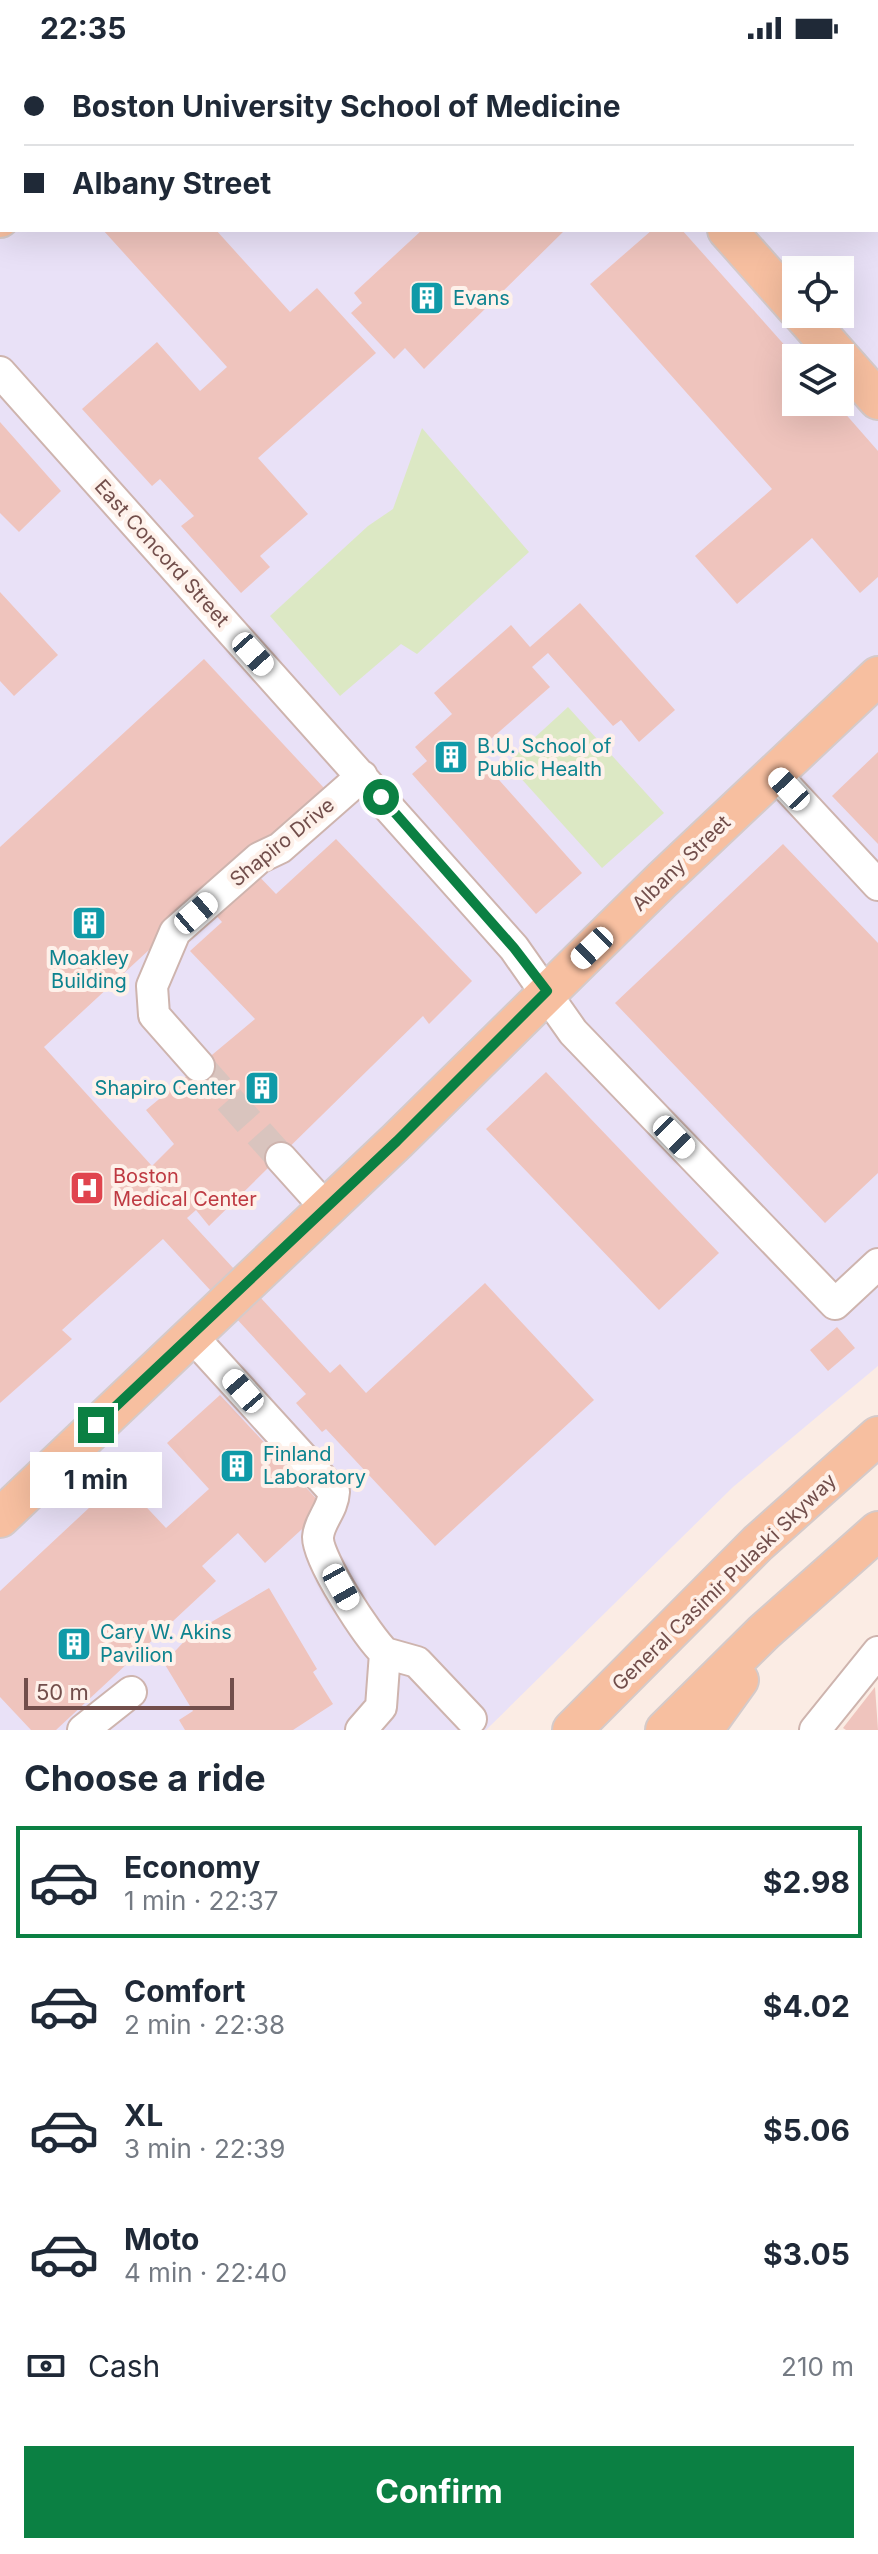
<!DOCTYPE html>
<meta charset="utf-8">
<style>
:root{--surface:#fff;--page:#f6f6f7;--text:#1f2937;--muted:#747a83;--line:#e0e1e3;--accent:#0b8043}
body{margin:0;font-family:Inter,sans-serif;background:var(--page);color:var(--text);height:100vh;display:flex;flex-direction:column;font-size:30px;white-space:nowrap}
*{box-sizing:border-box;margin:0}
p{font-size:26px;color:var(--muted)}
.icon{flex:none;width:44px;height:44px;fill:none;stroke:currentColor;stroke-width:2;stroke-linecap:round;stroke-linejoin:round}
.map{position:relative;height:1674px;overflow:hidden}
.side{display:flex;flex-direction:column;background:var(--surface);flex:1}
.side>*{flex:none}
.hud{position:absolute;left:0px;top:0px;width:878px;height:176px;box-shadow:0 8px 32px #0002;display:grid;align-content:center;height:176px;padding:0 24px;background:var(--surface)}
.tools{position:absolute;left:782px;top:200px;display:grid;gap:16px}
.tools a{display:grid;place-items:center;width:72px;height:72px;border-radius:0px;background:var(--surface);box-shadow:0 8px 32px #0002;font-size:40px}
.scale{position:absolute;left:24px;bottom:20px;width:210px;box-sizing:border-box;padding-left:8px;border:4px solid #724e4b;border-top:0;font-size:22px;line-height:28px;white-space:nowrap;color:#724e4b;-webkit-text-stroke:6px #fef1ea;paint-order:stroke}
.end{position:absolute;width:36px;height:36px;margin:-18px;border:10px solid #0b8043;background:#fff;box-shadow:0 0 0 4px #fff}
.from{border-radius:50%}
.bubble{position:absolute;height:56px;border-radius:0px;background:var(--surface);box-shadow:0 8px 32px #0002;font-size:26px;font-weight:700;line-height:56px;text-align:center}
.car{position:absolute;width:24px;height:48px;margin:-24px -12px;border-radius:10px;box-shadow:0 0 6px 2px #0007;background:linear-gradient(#fff 24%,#345 0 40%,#fff 0 76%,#345 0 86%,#fff 0)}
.hud b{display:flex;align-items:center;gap:28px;height:76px;font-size:30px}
.hud b+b{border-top:2px solid var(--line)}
.hud i{width:20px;height:20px;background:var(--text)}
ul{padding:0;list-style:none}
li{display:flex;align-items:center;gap:24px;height:112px;margin:0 16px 12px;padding:0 8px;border:4px solid transparent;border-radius:0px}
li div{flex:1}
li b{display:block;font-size:30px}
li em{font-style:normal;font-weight:700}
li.on{border-color:var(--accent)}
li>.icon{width:72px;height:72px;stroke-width:1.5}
h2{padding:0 24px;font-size:36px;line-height:96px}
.pay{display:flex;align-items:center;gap:20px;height:88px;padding:0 24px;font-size:30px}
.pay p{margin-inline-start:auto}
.primary-button{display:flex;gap:16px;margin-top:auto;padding:16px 24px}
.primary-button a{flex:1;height:92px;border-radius:0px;background:var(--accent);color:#fff;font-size:32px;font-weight:700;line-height:92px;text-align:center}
.status{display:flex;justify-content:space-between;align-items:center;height:56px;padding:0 40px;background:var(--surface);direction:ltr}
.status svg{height:22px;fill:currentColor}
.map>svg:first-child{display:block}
</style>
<div class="status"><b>22:35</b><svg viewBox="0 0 49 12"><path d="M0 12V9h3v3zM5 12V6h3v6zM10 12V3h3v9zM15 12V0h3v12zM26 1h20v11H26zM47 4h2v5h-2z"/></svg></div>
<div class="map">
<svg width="878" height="1674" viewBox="0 0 878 1674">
<rect width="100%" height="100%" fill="#fbece4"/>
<!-- education -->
<path fill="#e9e1f7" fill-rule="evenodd" d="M0 0H878V1310L733 1431 486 1674H0ZM2 2H876V174H2ZM796 214H840V258H796ZM796 302H840V346H796Z"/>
<!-- green -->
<path fill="#dce8c4" d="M422 372 529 496 417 598 401 588 340 640 270 560 368 470 393 453Z
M568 651 664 757 602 812 507 707Z"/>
<!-- building -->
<path fill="#efc4bd" d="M103 174H216L290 256 317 232 376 297 258 402 308 458 260 500 270 511 241 537 181 470 194 460 160 423 152 430 82 353 157 286 200 335 227 311Z
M422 174H565L424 313 405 292 394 303 351 257 362 247 354 237Z
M652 174H682L796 302V346H835L878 395V521L860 537 812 482 737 548 695 500 772 433 590 228Z
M0 366 61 435 19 476 0 457Z
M0 536 58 599 14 640 0 625Z
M580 547 675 654 639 686 621 664 613 670 548 597 532 611 550 631 475 697 582 817 536 858 412 718 427 705 415 691 452 658 434 637 511 569 530 591Z
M204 603 324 732 44 991 152 1110 174 1088 146 1054 255 963 190 895 222 866 211 854 254 815 276 838 336 783 472 925 429 968 423 960 209 1170 196 1154 187 1162 330 1317 340 1308 366 1337 485 1227 594 1344 435 1490 326 1373 322 1376 296 1347 306 1338 163 1183 62 1274 72 1283 0 1347V791Z
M878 696V788L832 740Z
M783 788 878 887V1117L825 1167 615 947Z
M546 1016 719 1197 659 1254 486 1073Z
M837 1271 855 1292 828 1315 810 1294Z
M220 1339 325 1452 265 1507 238 1477 202 1510 216 1525 56 1674H31L0 1641V1535L120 1423 166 1472 209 1433 167 1387Z
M269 1532 317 1613 313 1616 333 1648 293 1674H185L179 1664 193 1655 164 1607 191 1578Z
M875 1631 878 1674H846L843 1672Z"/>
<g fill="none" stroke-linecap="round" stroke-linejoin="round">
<!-- minor-tunnel -->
<path stroke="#d9c4be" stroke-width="30" stroke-dasharray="30 15" stroke-linecap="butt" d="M199 1010 281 1102"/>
<!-- minor casing -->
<g stroke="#ceb4ae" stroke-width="34">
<path id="minor" d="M0 316 514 892 573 976 835 1248 878 1208
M775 718 878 829
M199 1010 154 959 152 930 175 876 259 802 280 792 362 720
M281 1102 326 1152
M191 1279 334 1436C333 1454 319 1465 318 1481 317 1503 368 1581 385 1597L381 1651 361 1674
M385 1597 417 1606 471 1663
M83 1674 131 1636
M815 1674 878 1596"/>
</g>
<!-- major casing -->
<g stroke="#d5cac9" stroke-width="42">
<path id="major" d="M572 0 574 2
M154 2 156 0
M0 162 2 160
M727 174 796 252
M802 258 878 344
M0 1462 397 1085 662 824 878 620
M572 1674 758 1487 878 1380
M665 1674 764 1576 878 1475
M703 1674 739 1624"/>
</g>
<!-- minor -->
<use href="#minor" stroke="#fff" stroke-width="30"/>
<!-- major -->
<use href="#major" stroke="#f7bfa0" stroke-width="38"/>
</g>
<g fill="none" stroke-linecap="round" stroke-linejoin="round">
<!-- route -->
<path stroke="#0b8043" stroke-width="10" d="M96 1369 397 1085 547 935 514 892 381 741"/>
</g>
<!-- icons -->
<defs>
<g id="building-square" transform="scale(1.8)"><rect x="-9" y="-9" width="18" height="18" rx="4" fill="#0f9aa8" stroke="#fef1ea"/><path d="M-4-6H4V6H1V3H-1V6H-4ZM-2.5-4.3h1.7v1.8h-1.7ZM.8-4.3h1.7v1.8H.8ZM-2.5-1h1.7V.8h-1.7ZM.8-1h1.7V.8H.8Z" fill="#fff"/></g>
<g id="hospital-square" transform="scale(1.8)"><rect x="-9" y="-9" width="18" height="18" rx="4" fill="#e0444e" stroke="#fef1ea"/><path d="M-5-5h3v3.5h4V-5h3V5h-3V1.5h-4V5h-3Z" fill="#fff"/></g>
</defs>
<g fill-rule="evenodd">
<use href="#building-square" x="427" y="242"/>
<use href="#building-square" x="451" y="701"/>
<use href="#building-square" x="89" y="867"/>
<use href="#building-square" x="262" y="1032"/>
<use href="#hospital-square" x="87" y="1132"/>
<use href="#building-square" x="237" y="1410"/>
<use href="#building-square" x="74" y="1588"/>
</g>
<g text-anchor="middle" stroke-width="8" stroke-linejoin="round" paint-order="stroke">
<!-- culture labels -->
<g font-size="20" fill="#0d838f" stroke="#fef1ea" text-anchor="start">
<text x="453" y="249">Evans</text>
<text x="477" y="697">B.U. School of<tspan x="477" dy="23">Public Health</tspan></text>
<text x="89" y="909" text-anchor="middle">Moakley<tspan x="89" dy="23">Building</tspan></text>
<text x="236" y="1039" text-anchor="end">Shapiro Center</text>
<text x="263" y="1405">Finland<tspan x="263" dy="23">Laboratory</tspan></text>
<text x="100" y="1583">Cary W. Akins<tspan x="100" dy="23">Pavilion</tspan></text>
</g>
<!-- street labels -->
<g font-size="20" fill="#724e4b" stroke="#fef1ea">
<text transform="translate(162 497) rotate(48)" y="7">East Concord Street</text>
<text transform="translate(282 786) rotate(-39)" y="7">Shapiro Drive</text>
<text transform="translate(681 807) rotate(-44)" y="7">Albany Street</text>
<text transform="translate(724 1526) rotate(-44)" y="7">General Casimir Pulaski Skyway</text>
</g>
<!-- health labels -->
<g font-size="20" fill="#be3a42" stroke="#fef1ea" text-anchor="start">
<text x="113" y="1127">Boston<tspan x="113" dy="23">Medical Center</tspan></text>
</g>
</g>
</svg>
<div class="tools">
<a><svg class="icon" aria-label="locate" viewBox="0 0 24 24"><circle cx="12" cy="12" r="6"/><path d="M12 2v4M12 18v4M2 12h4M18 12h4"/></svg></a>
<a><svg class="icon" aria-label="layers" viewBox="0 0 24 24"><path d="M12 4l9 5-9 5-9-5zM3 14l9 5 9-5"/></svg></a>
</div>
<div class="scale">50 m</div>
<i class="end from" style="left:381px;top:741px"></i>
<i class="end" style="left:96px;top:1369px"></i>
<div class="bubble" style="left:30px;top:1396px;width:132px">1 min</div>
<i class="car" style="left:253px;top:598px;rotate:138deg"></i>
<i class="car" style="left:789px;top:733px;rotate:317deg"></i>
<i class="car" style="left:196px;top:857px;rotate:49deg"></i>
<i class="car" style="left:592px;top:892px;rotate:226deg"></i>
<i class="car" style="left:674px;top:1081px;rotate:136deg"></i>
<i class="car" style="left:243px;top:1335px;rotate:319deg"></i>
<i class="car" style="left:341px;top:1531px;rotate:151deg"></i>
<div class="hud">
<b><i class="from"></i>Boston University School of Medicine</b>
<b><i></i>Albany Street</b>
</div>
</div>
<section class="side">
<h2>Choose a ride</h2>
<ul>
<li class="on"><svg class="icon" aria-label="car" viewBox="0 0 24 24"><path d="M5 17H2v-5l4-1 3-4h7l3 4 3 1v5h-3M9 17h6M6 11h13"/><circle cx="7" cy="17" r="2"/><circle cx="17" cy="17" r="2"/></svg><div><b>Economy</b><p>1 min · 22:37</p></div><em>$2.98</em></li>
<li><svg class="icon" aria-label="car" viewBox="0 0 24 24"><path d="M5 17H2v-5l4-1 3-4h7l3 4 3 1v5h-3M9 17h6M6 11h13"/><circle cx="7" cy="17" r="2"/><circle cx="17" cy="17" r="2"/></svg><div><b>Comfort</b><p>2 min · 22:38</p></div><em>$4.02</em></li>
<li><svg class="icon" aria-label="car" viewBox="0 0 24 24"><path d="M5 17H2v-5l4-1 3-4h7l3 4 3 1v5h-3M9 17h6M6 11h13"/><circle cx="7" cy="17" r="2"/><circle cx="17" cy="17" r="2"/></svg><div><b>XL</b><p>3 min · 22:39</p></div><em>$5.06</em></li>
<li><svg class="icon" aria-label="car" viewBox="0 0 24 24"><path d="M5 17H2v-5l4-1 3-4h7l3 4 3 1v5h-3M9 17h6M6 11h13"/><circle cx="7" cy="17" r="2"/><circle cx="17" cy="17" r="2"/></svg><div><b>Moto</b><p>4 min · 22:40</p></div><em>$3.05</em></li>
</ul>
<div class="pay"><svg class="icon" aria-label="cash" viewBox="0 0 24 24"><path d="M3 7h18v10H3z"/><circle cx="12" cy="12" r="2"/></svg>Cash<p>210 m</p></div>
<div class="primary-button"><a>Confirm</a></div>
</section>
